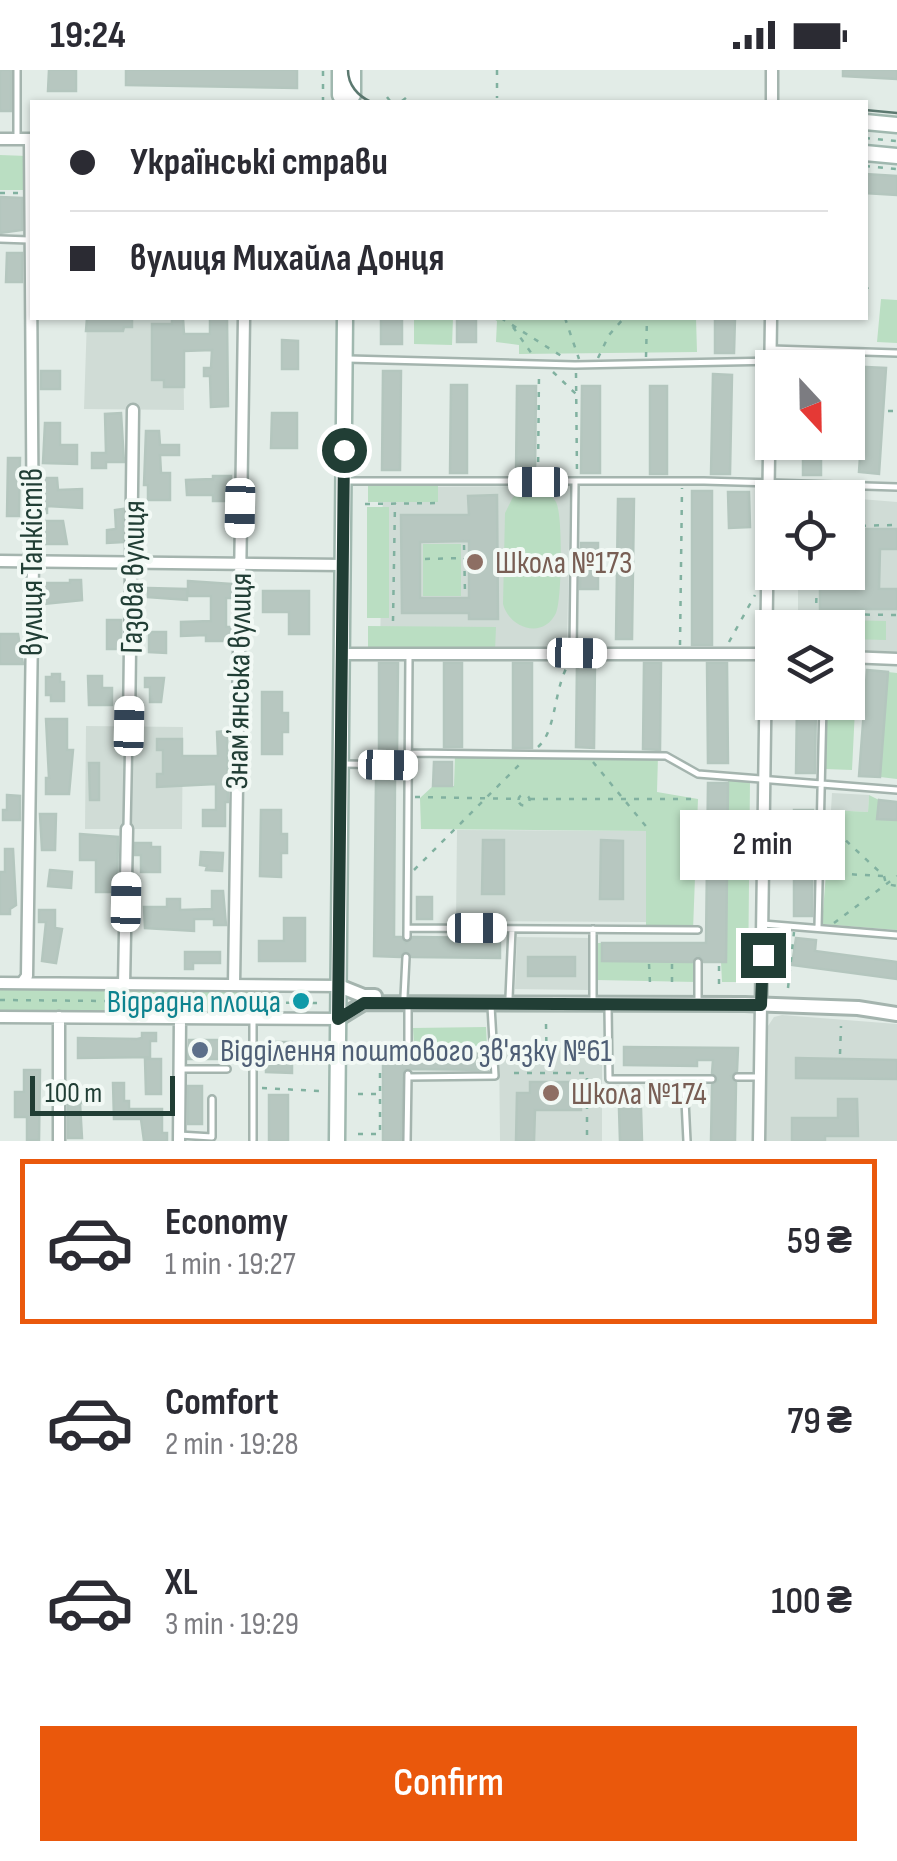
<!DOCTYPE html>
<meta charset="utf-8">
<style>
:root{--surface:#fff;--page:#f2f2f3;--text:#2b2b33;--muted:#7c7c81;--line:#e1e1e2;--accent:#ea580c}
body{margin:0;font-family:"Sofia Sans Condensed",sans-serif;background:var(--page);color:var(--text);height:100vh;display:flex;flex-direction:column;font-size:38px;white-space:nowrap}
*{box-sizing:border-box;margin:0}
p{font-size:32px;color:var(--muted)}
.icon{flex:none;width:55px;height:55px;fill:none;stroke:currentColor;stroke-width:2;stroke-linecap:round;stroke-linejoin:round}
.map{position:relative;height:1071px;overflow:hidden}
.side{display:flex;flex-direction:column;background:var(--surface);flex:1}
.side>*{flex:none}
.banner{position:absolute;left:30px;top:30px;width:838px;height:220px;border-radius:0px;box-shadow:0 2px 8px #0004;display:grid;align-content:center;height:220px;padding:0 40px;background:var(--surface)}
.needle{width:65px;rotate:158deg}
.fabs{position:absolute;left:755px;top:280px;display:grid;gap:20px}
.fabs a{display:grid;place-items:center;width:110px;height:110px;border-radius:0px;background:var(--surface);box-shadow:0 2px 8px #0004;font-size:50px}
.scale{position:absolute;left:30px;bottom:25px;width:145px;box-sizing:border-box;padding-left:10px;border:5px solid #213e35;border-top:0;font-size:28px;line-height:35px;white-space:nowrap;color:#213e35;-webkit-text-stroke:8px #f2f9f5;paint-order:stroke}
.end{position:absolute;width:45px;height:45px;margin:-22px;border:12px solid #213e35;background:#fff;box-shadow:0 0 0 5px #fff}
.from{border-radius:50%}
.bubble{position:absolute;height:70px;border-radius:0px;background:var(--surface);box-shadow:0 2px 8px #0004;font-size:32px;font-weight:600;line-height:70px;text-align:center}
.car{position:absolute;width:30px;height:60px;margin:-30px -15px;border-radius:12px;box-shadow:0 0 8px 2px #0007;background:linear-gradient(#fff 24%,#345 0 40%,#fff 0 76%,#345 0 86%,#fff 0)}
.banner b{display:flex;align-items:center;gap:35px;height:95px;font-size:38px}
.banner b+b{border-top:2px solid var(--line)}
.banner i{width:25px;height:25px;background:var(--text)}
ul{padding:18px 0 0;list-style:none}
li{display:flex;align-items:center;gap:30px;height:165px;margin:0 20px 15px;padding:0 20px;border:5px solid transparent;border-radius:0px}
li div{flex:1}
li b{display:block;font-size:38px}
li em{font-style:normal;font-weight:600}
li.on{border-color:var(--accent)}
li>.icon{width:90px;height:90px;stroke-width:1.5}
.button{display:flex;gap:20px;margin-top:auto;padding:20px 40px}
.button a{flex:1;height:115px;border-radius:0px;background:var(--accent);color:#fff;font-size:40px;font-weight:600;line-height:115px;text-align:center}
.status{display:flex;justify-content:space-between;align-items:center;height:70px;padding:0 50px;background:var(--surface);direction:ltr}
.status svg{height:28px;fill:currentColor}
.map>svg:first-child{display:block}
</style>
<div class="status"><b>19:24</b><svg viewBox="0 0 49 12"><path d="M0 12V9h3v3zM5 12V6h3v6zM10 12V3h3v9zM15 12V0h3v12zM26 1h20v11H26zM47 4h2v5h-2z"/></svg></div>
<div class="map">
<svg width="897" height="1071" viewBox="0 0 897 1071">
<rect width="100%" height="100%" fill="#e2ece7"/>
<!-- built -->
<path fill="#d0dcd6" d="M87 248H183L184 340 84 339Z
M570 416 567 578 380 579 383 417Z
M848 428 897 432V585L848 582V558H798V503L848 502Z
M86 656 183 657 182 759H85Z
M832 723 869 725 868 742 831 740Z
M457 760 647 761 646 852 456 851Z
M517 867 589 868V920L515 919Z
M782 945 897 954V1071H765L768 956 774 947Z
M499 974H602V1071H500Z"/>
<!-- green -->
<path fill="#badec2" d="M0 85 27 86V120H0Z
M881 229 897 230V273L877 272Z
M414 248H453L452 275 414 274Z
M492 248H696L697 282 519 284V275L496 272 497 251Z
M438 415V432H368V416Z
M529 419C540 419 550 422 556 432 563 444 562 530 556 543 543 570 509 558 503 534L505 443 513 427Z
M367 437H389V548H367Z
M423 474H461V526H423Z
M844 550 886 551V570L848 569Z
M368 556 496 557 495 581 368 580Z
M848 599H857L852 700 825 699V633L848 632Z
M888 602 897 603V709L880 707Z
M455 684 658 686 657 722 698 729 693 860H646V761L421 759 420 728 433 716H454Z
M728 711H750L748 912H722L721 892 726 891Z
M869 725 879 730 878 749 897 750V860L822 854 831 740 868 742Z
M596 873H602V891L696 892V912L596 910Z
M0 917 270 918V941L0 942Z
M486 957 487 976 414 977 413 958Z"/>
<!-- building -->
<path fill="#b7c7c0" stroke="#b4c6be" stroke-width="2.5" fill-rule="evenodd" d="M0 0H11V41H0Z
M49 0H76V21H48Z
M126 0H297V18L126 15Z
M843 0H897V9L843 6Z
M865 104 897 106V125L865 123Z
M0 127 22 128V160L0 163Z
M7 183H22V212H6Z
M87 248H132V257H124L123 261H86Z
M172 248H183L184 264H210V248H227L228 336 211 337 210 306H204V298H211L212 280 184 281V317H164V310H152V254H172Z
M381 248H402V274H381Z
M457 248H476V272H457Z
M715 248H735L734 283H715Z
M282 270 298 271V299H282Z
M866 297 886 298 879 404 859 402Z
M41 301H60V319H41Z
M383 301H401L400 400H382Z
M713 304 732 305 730 404H711Z
M451 315H467V403H450Z
M517 316H536L535 404H516Z
M582 316H600V403H581Z
M650 316H667V404H650Z
M121 343 124 392H106V398H92V383H106L105 344Z
M272 343H297V378H271Z
M45 353H60V375H77V394L43 393Z
M146 361H159L160 375H179V385H160L161 403H170V430H148V415H144Z
M803 372H821V405H803Z
M8 388H20L19 446H7Z
M213 406H231V431H213V425H187L186 410 213 409Z
M44 408H57L58 420 82 419V438L47 436V443L41 444Z
M692 421H712V575H692Z
M728 422H749L750 457 729 458Z
M497 425 498 549H469V543H402L401 445H469L468 426ZM469 471V528H420V472Z
M618 429H634L632 569H616Z
M123 439V472L107 473V460L116 459 115 440Z
M45 451H63L67 474H44Z
M848 459H897V479H880L879 519H897V539H820V519H858V479H848Z
M581 473H598V519H580Z
M70 510H81L82 530 42 534V513H70Z
M188 511 231 514V528H226V557H231L230 571H206V565L181 566V552L211 551V526H188Z
M148 518 187 519V530L148 527Z
M263 521H309V564H289V542H263Z
M107 550H121V579H107Z
M149 562H166V583L149 582Z
M0 564H18L23 594H0Z
M379 593H398L397 686H379Z
M444 593H462V677H444Z
M513 593H532V678H513Z
M577 593H595L594 678 576 677Z
M644 593H661L660 680 643 679Z
M707 593H727L728 693H708Z
M867 600 888 602 880 707 859 706Z
M52 604H60V612H64V631H51V625H46V607H52Z
M88 606H102V618H112V635H89Z
M145 608H164L161 632H150V617H145Z
M262 622H282V643H288V662H282V684H262Z
M797 632H816L815 703H796Z
M46 649H67V680H73L69 724H46V708H49Z
M227 661 228 732H225V756H203V740H216V714L157 717V704H163V680H157V669H182V686H218L217 662Z
M434 692H452V716H433Z
M89 693H99V730H90Z
M376 710H395L394 867H401L406 873 413 867 500 868V888L412 887 405 881 400 887 374 886Z
M708 713H728L726 892H704L699 886 692 892 602 891V873H706Z
M7 725 20 726V750H3V740H7Z
M879 730 897 732V750L877 749Z
M261 740H281V764H287V783H281V807L260 806Z
M794 740H813L812 846H794Z
M40 744H56L55 780H42Z
M80 764 118 767 117 822H96V790H80Z
M483 770H504V824H482Z
M601 770 623 771V829H600Z
M135 773H151V777H160V802H141V785H135Z
M5 779H13L16 835 10 839V844H0V802H5Z
M201 782 223 783 222 801 206 800 207 796 200 795Z
M50 800 72 802 71 818 48 816Z
M212 821H223L226 855H214V849H194V861L145 858 144 837H167V829H180V840L212 839Z
M417 827H432V849H417Z
M39 840H55V858L62 859 56 893 42 891 46 852H39Z
M284 848H305V891H259V871H284Z
M796 868 816 870 815 881 897 892V909L792 895Z
M185 882H220V893H193V899H185Z
M528 887H575V906H528Z
M142 963H156V971H150V987L78 988V968L137 969 142 968Z
M189 970H239L238 989H188Z
M266 972H292V1003L266 1002Z
M624 977 738 978 737 1001 731 1006 736 1013 735 1071H711L712 1015 718 1010 712 1003 713 990H697V996L624 995Z
M383 981H402L409 987 414 981H487L488 1000 404 999 401 1071H383Z
M796 988 897 990V1009L796 1008Z
M145 989H161V1024H146Z
M24 1000H40L39 1070H27V1047H15V1022H24Z
M530 1012H581V1040H535L534 1071H516L517 1023H530Z
M113 1013H124V1031H129V1039H162V1063H167V1071H144L141 1049H114Z
M188 1016H202V1054H188Z
M88 1018H99V1033H80L82 1068H68V1023H88Z
M269 1025H288V1071H269Z
M838 1029H857L858 1066H825V1071H792V1048H838Z
M641 1038 642 1071H620L619 1039Z"/>
<g fill="none" stroke-linecap="round" stroke-linejoin="round">
<!-- service casing -->
<g stroke="#a4b4ae" stroke-width="10">
<path id="service" d="M17 67V0
M0 169 29 170
M771 279 897 283
M348 289 575 295 771 291
M345 411H704L897 417
M573 583 575 411
M409 683 666 686 698 704 897 720
M342 694 409 695
M127 759 129 657
M763 854 897 865
M407 858 698 860
M818 858 823 632
M593 859V929
M407 867 409 586
M698 892V929
M404 927 406 887
M509 928 512 859
M608 937 609 1009H712
M253 949V1070
M408 981V936
M180 999H227
M408 1007 495 1006 491 936
M737 1007H759
M684 1010 687 1071
M179 1065 212 1067V1029
M407 1071 408 1004"/>
</g>
<!-- minor casing -->
<g stroke="#a4b4ae" stroke-width="15">
<path id="minor" d="M772 0V32
M0 69H32
M0 491 343 495
M342 584H772
M848 587 897 589
M129 657 133 340
M0 913 339 916
M22 913 27 906 33 492 30 69
M124 915 127 759
M234 915 244 248
M0 947 338 949
M59 1071V947
M179 1071 180 948
M759 1071 771 248"/>
</g>
<!-- tertiary casing -->
<g stroke="#a4b4ae" stroke-width="18">
<path id="tertiary" d="M339 916 364 926H375
M338 949 364 933 745 934 858 938 897 944"/>
</g>
<!-- secondary casing -->
<g stroke="#a0b8af" stroke-width="19">
<path id="secondary" d="M340 0V25L344 32
M348 32 353 25V0
M865 52 897 55
M865 83 897 86
M337 1071 345 248"/>
</g>
<!-- path -->
<path stroke="#81b1a0" stroke-width="2.5" stroke-dasharray="5 8" stroke-linecap="butt" d="M497 0V28
M387 27 390 31
M402 31 407 27
M323 32V0
M865 68 897 71
M865 96 897 99
M0 123H19
M865 215 871 223
M501 248 563 287
M565 248 579 289
M513 257 534 287
M646 287 647 248
M598 288 609 265 624 248
M553 302 576 324
M576 303 577 405
M888 341H897
M538 405 539 303
M365 434 440 433
M848 456 897 455
M464 475 465 523
M425 489 463 488
M848 499H858
M817 502 816 544 897 545
M393 551 395 433
M729 572 755 525
M680 575 682 418
M538 677C557 660 553 620 569 593
M593 692 649 760
M518.5 730a5.5 5.5 0 1 1 11 0a5.5 5.5 0 1 1-11 0Z
M415 727 519 729
M530 729H698
M827 753 884 806 886 814 897 816
M414 800 521 693
M826 803 883 806
M834 853 897 806
M649 894 650 913
M672 894V913
M719 914V896
M788 918 794 862
M0 930 323 933
M546 954 547 1002
M359 984 377 985
M840 984 841 956
M514 1003H587V1071
M262 1018 319 1021
M358 1024H378
M358 1064H380V974H402"/>
<!-- service -->
<use href="#service" stroke="#fff" stroke-width="5"/>
<!-- minor -->
<use href="#minor" stroke="#fff" stroke-width="10"/>
<!-- tertiary -->
<use href="#tertiary" stroke="#fff" stroke-width="12"/>
<!-- secondary -->
<use href="#secondary" stroke="#fff" stroke-width="14"/>
<!-- tram -->
<path stroke="#5c7970" stroke-width="2.5" d="M348 0C348 15 358 26 371 32
M865 40 897 43"/>
</g>
<g fill="none" stroke-linecap="round" stroke-linejoin="round">
<!-- route -->
<path stroke="#213e35" stroke-width="12" d="M344 380 338 949 364 933 761 935 763 885"/>
</g>
<!-- markers -->
<g fill="#8d6e63" stroke="#f2f9f5" stroke-width="4">
<circle cx="475" cy="492" r="10"/>
<circle cx="551" cy="1023" r="10"/>
</g>
<circle fill="#0f9aa8" stroke="#f2f9f5" stroke-width="4" cx="301" cy="931" r="10"/>
<circle fill="#5c6f8a" stroke="#f2f9f5" stroke-width="4" cx="200" cy="980" r="10"/>
<g text-anchor="middle" stroke-width="8" stroke-linejoin="round" paint-order="stroke">
<!-- street labels -->
<g font-size="32" fill="#213e35" stroke="#f2f9f5">
<text transform="translate(31 492) rotate(-90)" y="11">вулиця Танкістів</text>
<text transform="translate(132 507) rotate(-89)" y="11">Газова вулиця</text>
<text transform="translate(238 611) rotate(-89)" y="11">Знамʼянська вулиця</text>
</g>
<!-- education labels -->
<g font-size="32" fill="#785e54" stroke="#f2f9f5" text-anchor="start">
<text x="495" y="503">Школа №173</text>
<text x="571" y="1034">Школа №174</text>
</g>
<!-- culture labels -->
<g font-size="32" fill="#0d838f" stroke="#f2f9f5" text-anchor="end">
<text x="281" y="942">Відрадна площа</text>
</g>
<!-- service labels -->
<g font-size="32" fill="#4e5e75" stroke="#f2f9f5" text-anchor="start">
<text x="220" y="991">Відділення поштового зв'язку №61</text>
</g>
</g>
</svg>
<div class="fabs">
<a><svg class="needle" viewBox="-14 -14 28 28"><path d="M0-13l5 13h-10z" fill="#e53935"/><path d="M0 13l5-13h-10z" fill="#7c7c81"/></svg></a>
<a><svg class="icon" aria-label="locate" viewBox="0 0 24 24"><circle cx="12" cy="12" r="6"/><path d="M12 2v4M12 18v4M2 12h4M18 12h4"/></svg></a>
<a><svg class="icon" aria-label="layers" viewBox="0 0 24 24"><path d="M12 4l9 5-9 5-9-5zM3 14l9 5 9-5"/></svg></a>
</div>
<div class="scale">100 m</div>
<i class="end from" style="left:344px;top:380px"></i>
<i class="end" style="left:763px;top:885px"></i>
<div class="bubble" style="left:680px;top:740px;width:165px">2 min</div>
<i class="car" style="left:538px;top:412px;rotate:270deg"></i>
<i class="car" style="left:240px;top:438px;rotate:181deg"></i>
<i class="car" style="left:577px;top:583px;rotate:91deg"></i>
<i class="car" style="left:129px;top:656px;rotate:1deg"></i>
<i class="car" style="left:388px;top:695px;rotate:91deg"></i>
<i class="car" style="left:126px;top:832px;rotate:1deg"></i>
<i class="car" style="left:477px;top:858px;rotate:90deg"></i>
<div class="banner">
<b><i class="from"></i>Українські страви</b>
<b><i></i>вулиця Михайла Донця</b>
</div>
</div>
<section class="side">
<ul>
<li class="on"><svg class="icon" aria-label="car" viewBox="0 0 24 24"><path d="M5 17H2v-5l4-1 3-4h7l3 4 3 1v5h-3M9 17h6M6 11h13"/><circle cx="7" cy="17" r="2"/><circle cx="17" cy="17" r="2"/></svg><div><b>Economy</b><p>1 min · 19:27</p></div><em>59 ₴</em></li>
<li><svg class="icon" aria-label="car" viewBox="0 0 24 24"><path d="M5 17H2v-5l4-1 3-4h7l3 4 3 1v5h-3M9 17h6M6 11h13"/><circle cx="7" cy="17" r="2"/><circle cx="17" cy="17" r="2"/></svg><div><b>Comfort</b><p>2 min · 19:28</p></div><em>79 ₴</em></li>
<li><svg class="icon" aria-label="car" viewBox="0 0 24 24"><path d="M5 17H2v-5l4-1 3-4h7l3 4 3 1v5h-3M9 17h6M6 11h13"/><circle cx="7" cy="17" r="2"/><circle cx="17" cy="17" r="2"/></svg><div><b>XL</b><p>3 min · 19:29</p></div><em>100 ₴</em></li>
</ul>
<div class="button"><a>Confirm</a></div>
</section>
